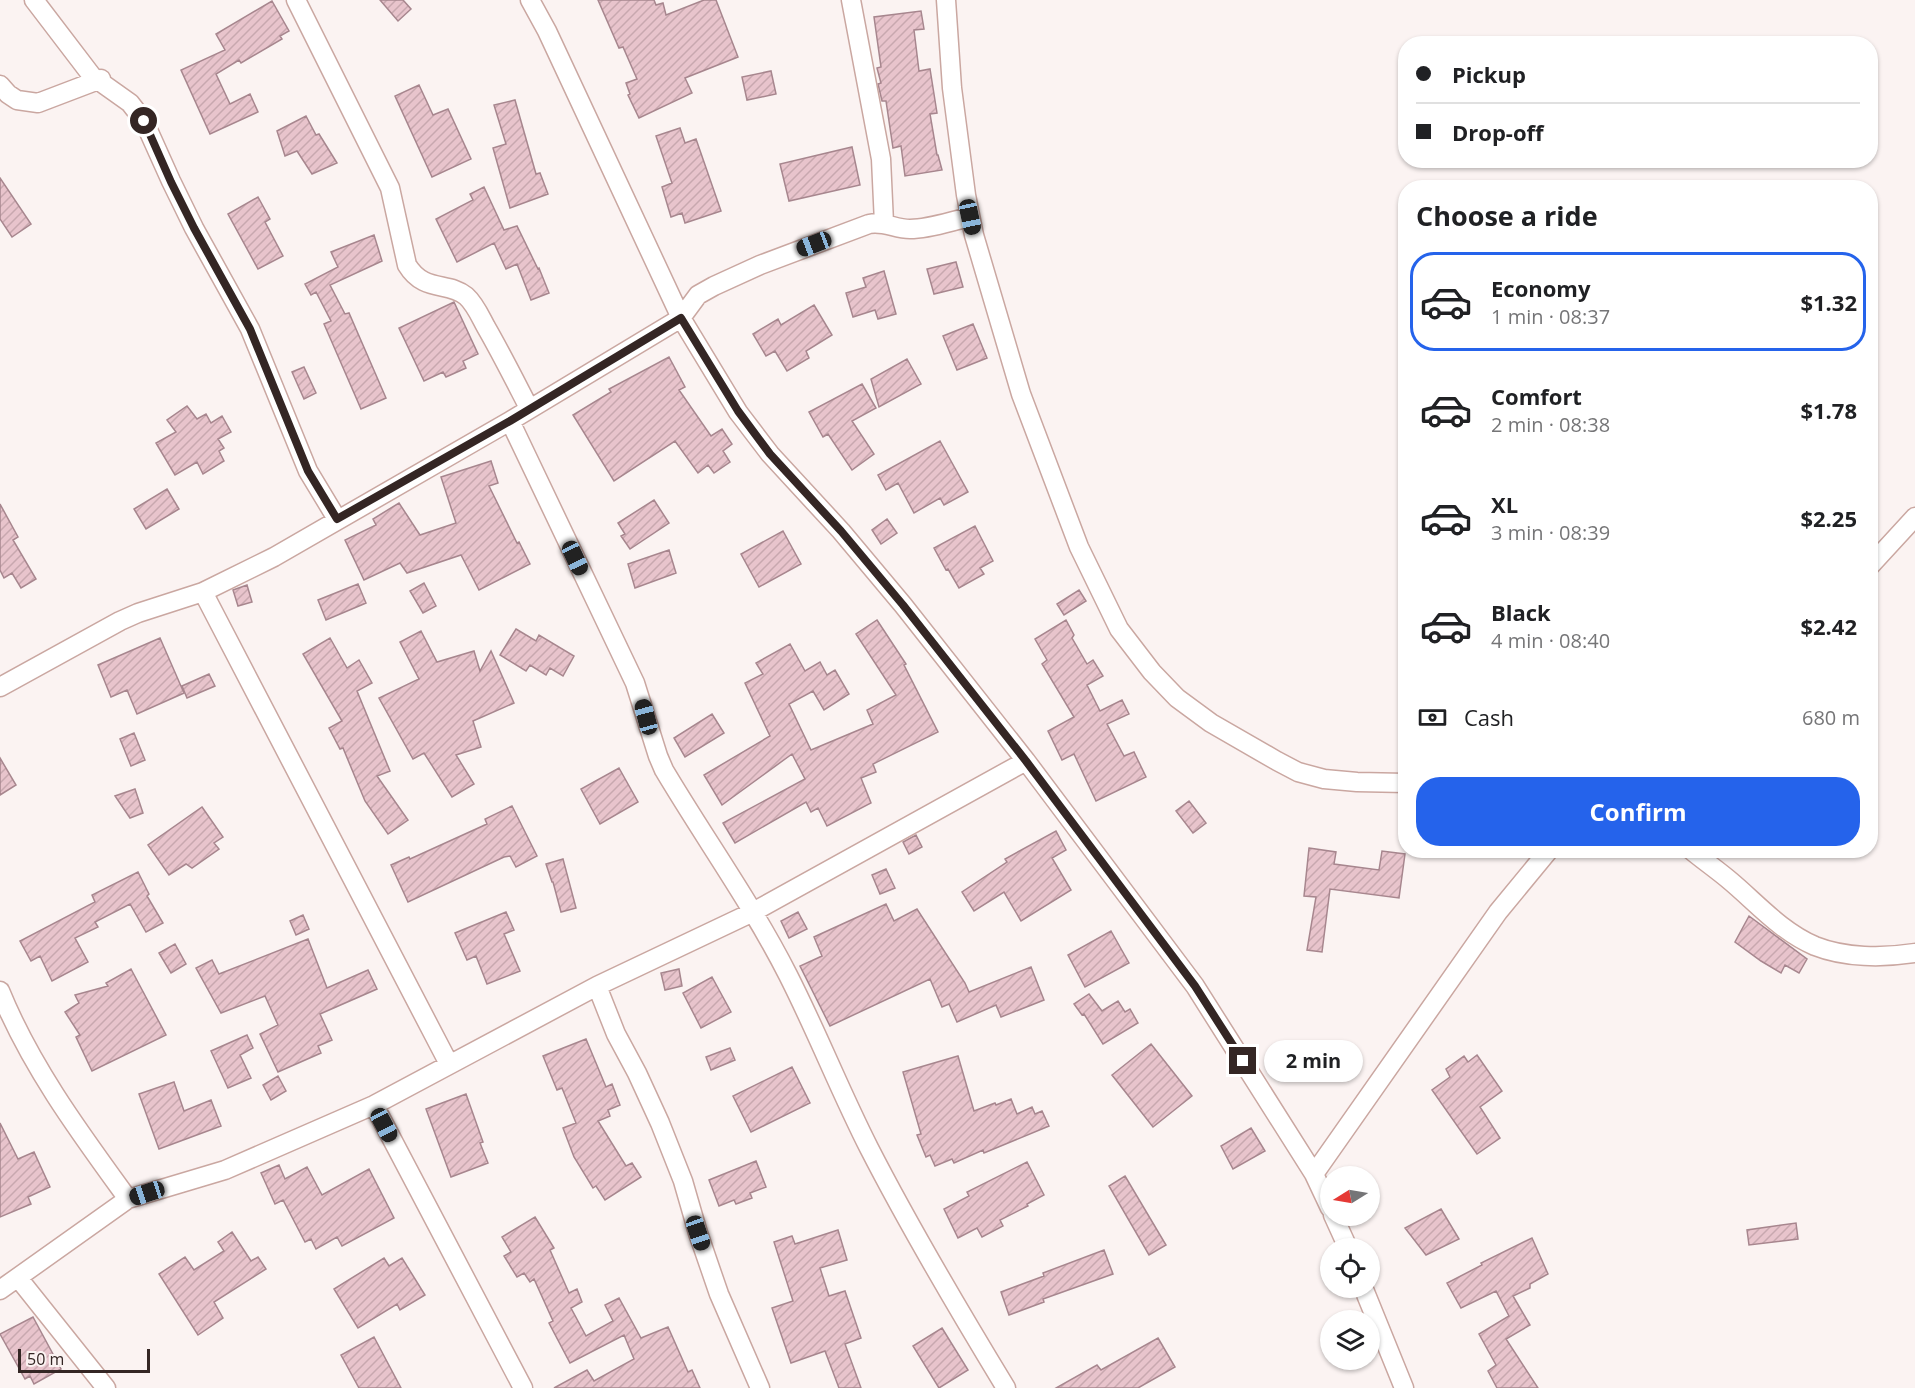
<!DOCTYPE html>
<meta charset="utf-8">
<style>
:root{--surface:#fff;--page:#f6f6f6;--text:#202124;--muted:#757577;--line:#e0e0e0;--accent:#2563eb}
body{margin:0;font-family:"Open Sans",sans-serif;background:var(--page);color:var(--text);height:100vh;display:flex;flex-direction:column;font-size:22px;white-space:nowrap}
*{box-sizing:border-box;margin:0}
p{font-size:20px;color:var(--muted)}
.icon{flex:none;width:33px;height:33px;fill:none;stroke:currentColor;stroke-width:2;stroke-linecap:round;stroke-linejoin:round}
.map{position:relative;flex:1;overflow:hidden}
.side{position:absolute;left:1398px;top:180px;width:480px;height:678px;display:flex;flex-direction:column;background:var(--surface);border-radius:24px;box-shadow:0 2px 4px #0004}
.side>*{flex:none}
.banner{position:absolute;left:1398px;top:36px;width:480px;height:132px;border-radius:24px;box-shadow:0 2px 4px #0004;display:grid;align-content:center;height:132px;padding:0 18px;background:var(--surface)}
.needle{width:39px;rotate:259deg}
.controls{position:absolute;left:1320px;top:1166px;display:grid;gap:12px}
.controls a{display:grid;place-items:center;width:60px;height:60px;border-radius:50%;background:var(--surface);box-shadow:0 2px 4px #0004;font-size:30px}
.scale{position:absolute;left:18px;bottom:15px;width:132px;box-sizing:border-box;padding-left:6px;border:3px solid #342624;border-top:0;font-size:16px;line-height:21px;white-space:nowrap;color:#342624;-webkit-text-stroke:4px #fbf3f2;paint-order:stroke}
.end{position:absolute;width:27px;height:27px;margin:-14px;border:8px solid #342624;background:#fff;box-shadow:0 0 0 3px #fff}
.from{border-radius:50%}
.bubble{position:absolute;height:42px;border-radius:21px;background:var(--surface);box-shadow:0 2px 4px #0004;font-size:20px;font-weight:700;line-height:42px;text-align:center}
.car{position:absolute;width:18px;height:36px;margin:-18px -9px;border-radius:8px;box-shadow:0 0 4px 2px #0007;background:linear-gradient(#222 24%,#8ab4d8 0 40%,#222 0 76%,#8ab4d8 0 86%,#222 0)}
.banner b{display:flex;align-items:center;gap:21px;height:57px;font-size:22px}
.banner b+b{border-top:2px solid var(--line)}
.banner i{width:15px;height:15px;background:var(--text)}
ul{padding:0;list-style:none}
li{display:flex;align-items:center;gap:18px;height:99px;margin:0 12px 9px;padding:0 6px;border:3px solid transparent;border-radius:24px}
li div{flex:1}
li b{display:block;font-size:22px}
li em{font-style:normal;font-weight:700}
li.selected{border-color:var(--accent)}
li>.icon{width:54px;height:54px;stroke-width:1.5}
h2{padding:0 18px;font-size:27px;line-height:72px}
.pay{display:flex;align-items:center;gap:15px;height:66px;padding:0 18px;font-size:22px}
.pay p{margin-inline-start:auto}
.primary-button{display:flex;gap:12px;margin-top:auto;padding:12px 18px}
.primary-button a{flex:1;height:69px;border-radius:24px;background:var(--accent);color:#fff;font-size:24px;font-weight:700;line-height:69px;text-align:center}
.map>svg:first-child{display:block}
</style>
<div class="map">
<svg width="1915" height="1388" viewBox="0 0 1915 1388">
<defs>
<pattern id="building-hatch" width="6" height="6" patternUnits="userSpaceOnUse" patternTransform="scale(1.5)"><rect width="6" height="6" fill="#e8c4cc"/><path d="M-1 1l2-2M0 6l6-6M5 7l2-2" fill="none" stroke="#c8a8af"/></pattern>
</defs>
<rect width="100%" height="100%" fill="#fbf3f2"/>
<!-- building -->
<path fill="url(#building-hatch)" stroke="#a7868e" stroke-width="1.5" d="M380 0H403L411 9 398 21Z
M598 0H654L656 5 663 3 666 15 704 0H716L738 57 685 78 692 93 639 118 628 95 630 94 626 83 637 79 623 47 619 48Z
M272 1 289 31 280 36 282 39 241 63 239 60 216 74 230 104 250 94 258 112 210 134 181 70 225 50 216 34Z
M921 11 924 29 914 30 919 71 930 69 937 113 930 114 937 155H938L942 170 905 176 901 146 893 148 886 101H882L878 84 881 83 877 68 881 67 874 17Z
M771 71 776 94 747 100 742 77Z
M419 85 433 115 448 109 471 159 432 177 395 96Z
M515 100 536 174 540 173 548 194 510 208 493 148 506 144 494 105Z
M306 116 316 135 319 134 337 163 312 174 297 151 285 156 277 131Z
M680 128 685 143 696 139 721 211 685 223 682 213 671 217 662 187 672 183 656 136Z
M852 147 860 185 789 201 780 164Z
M0 178 31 224 12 237 0 219Z
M484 187 504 230 517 226 538 269 539 268 549 293 531 300 517 264 506 269 494 243 457 262 436 219 473 200 470 194Z
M258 197 270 219 265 222 283 256 258 269 228 214Z
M374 235 382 261 330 285 345 314 349 313 386 398 361 409 324 324 331 321 316 292 311 295 305 284 338 267 331 252Z
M956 262 963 287 934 294 927 269Z
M884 271 896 314 878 319 875 310 853 317 846 293 866 287 863 278Z
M454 302 478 354 463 361 466 368 446 377 443 372 424 381 399 328Z
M814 305 832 335 806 351 809 358 787 371 775 351 766 356 753 334 778 319 781 325Z
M973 324 987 358 957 370 943 336Z
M669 357 685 387 679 390 711 436 722 429 732 444 723 451 730 462 714 473 708 465 698 473 675 441 614 481 573 415 611 392 609 389Z
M907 359 921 384 879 407 871 379Z
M304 367 316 393 304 399 292 372Z
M862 384 876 408 852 421 874 454 852 470 828 434 823 437 809 412Z
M187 406 197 419 206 414 211 423 222 416 231 432 218 439 224 448 219 451 224 461 203 474 197 462 175 475 156 443 176 432 167 420Z
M940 441 968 492 944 505 940 498 914 513 898 483 886 490 878 475Z
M491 461 498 483 489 486 517 543 519 542 530 564 479 590 461 555 407 573 400 563 364 580 345 540 376 525 373 519 399 503 420 535 456 523 441 477Z
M167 489 179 509 146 529 134 509Z
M654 500 669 523 630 549 621 536 625 534 618 523Z
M0 504 18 537 13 540 36 579 21 588 12 573 4 578 0 570Z
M887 519 897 533 881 544 872 530Z
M975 526 993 561 980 568 984 574 959 588 948 569 946 570 934 548Z
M783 531 801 564 759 587 741 554Z
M669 550 676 573 635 588 628 564Z
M424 583 436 606 423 613 410 591Z
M358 584 366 603 326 620 318 600Z
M247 585 252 602 238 606 233 590Z
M1079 590 1086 601 1064 615 1057 604Z
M877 620 906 664 904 665 938 732 873 764 876 772 861 778 871 803 827 826 818 808 811 812 806 802 735 843 723 823 805 779 792 754 722 805 704 775 770 736 745 683 763 674 756 663 790 644 805 671 820 662 827 675 835 670 849 694 824 710 813 691 789 704 811 750 873 724 867 710 896 695 856 634Z
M1066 620 1074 635 1072 638 1087 664 1093 660 1103 676 1087 685 1100 711 1122 700 1129 714 1107 724 1124 756 1134 752 1146 777 1096 801 1074 754 1062 760 1048 731 1074 717 1042 664 1047 660 1035 639Z
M516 629 536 641 539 635 574 656 563 676 550 668 546 675 530 665 526 671 500 655Z
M421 631 437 662 474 651 480 671 491 651 514 703 473 721 481 747 456 755 474 784 452 797 424 753 413 759 379 698 419 679 400 642Z
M160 638 184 693 137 714 127 690 111 697 98 665Z
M330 638 347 668 359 660 372 683 357 691 390 771 377 776 408 820 388 834 365 801 343 748 340 749 329 728 342 721 303 654Z
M209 674 215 686 187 698 182 686Z
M712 714 724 733 685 757 674 738Z
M134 733 145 760 131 766 120 739Z
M0 758 16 785 0 795Z
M619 768 638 802 600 824 581 789Z
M135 789 143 813 130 818 115 796Z
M1189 801 1206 823 1193 833 1176 811Z
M512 806 537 856 516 867 510 856 504 857 408 902 391 865 409 857 410 859 487 824 485 819Z
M202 807 223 837 214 843 219 849 192 868 186 864 169 875 148 845Z
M1056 831 1066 850 1052 858 1071 890 1021 921 1004 892 974 911 962 892 1007 862 1005 859Z
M916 835 922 847 909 854 903 842Z
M1309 848 1336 852 1334 864 1379 870 1382 851 1405 854 1399 898 1330 889 1322 952 1307 950 1316 897 1304 896Z
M563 859 576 908 561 912 553 882H552L546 864Z
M886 869 895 888 880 894 872 875Z
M138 872 149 894 147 896 163 923 146 932 130 904 95 922 98 927 75 938 88 962 52 981 40 956 31 961 20 941 95 902 92 895Z
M886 904 894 921 917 909 965 983 969 992 1031 967 1044 1000 1001 1017 996 1005 957 1022 949 1004 942 1007 930 979 830 1026 800 966 822 956 814 937Z
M506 912 514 930 504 934 520 971 487 984 476 956 467 960 455 933Z
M798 912 807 929 789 938 781 921Z
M303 915 309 929 296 935 290 921Z
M1749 916 1807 959 1799 973 1785 965 1781 973 1761 961 1735 942Z
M1111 931 1129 963 1085 987 1068 955Z
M308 939 327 988 368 970 377 989 320 1014 332 1040 318 1046 321 1053 278 1072 260 1034 278 1025 265 996 221 1013 196 968 212 960 219 974Z
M175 944 186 964 171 973 159 953Z
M131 969 166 1035 92 1071 76 1037 80 1035 65 1012 79 1003 75 995 108 986 106 983Z
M679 969 682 986 665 990 661 973Z
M712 977 731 1012 701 1028 683 993Z
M1089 994 1102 1011 1118 1001 1125 1012 1130 1009 1138 1023 1103 1044 1084 1014 1082 1015 1074 1004Z
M247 1035 253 1048 240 1055 251 1078 228 1088 211 1051Z
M586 1039 606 1087 612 1084 620 1105 608 1110 610 1116 598 1121 626 1166 632 1163 641 1177 605 1200 596 1186 593 1188 574 1157 563 1128 576 1123 562 1088 557 1090 543 1056Z
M1151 1044 1192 1096 1153 1127 1112 1075Z
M730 1048 735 1060 711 1070 706 1057Z
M1477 1055 1502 1091 1480 1107 1500 1138 1477 1154 1432 1090 1450 1077 1446 1069 1464 1056 1468 1062Z
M958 1056 974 1111 995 1103 996 1105 1011 1099 1017 1114 1032 1107 1035 1114 1042 1111 1049 1126 984 1153 983 1150 954 1163 952 1159 935 1166 930 1155 926 1157 917 1135 921 1134 903 1072Z
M792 1067 810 1103 751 1132 733 1096Z
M278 1076 286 1091 271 1100 263 1085Z
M174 1082 184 1111 211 1100 221 1126 159 1149 139 1094Z
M466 1094 483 1142 480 1143 488 1163 451 1177 426 1109Z
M0 1123 18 1159 34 1152 50 1187 28 1197 31 1204 0 1217Z
M1251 1128 1265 1151 1233 1169 1221 1146Z
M756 1161 766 1187 750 1193 752 1198 736 1204 734 1200 719 1206 709 1180Z
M1027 1162 1044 1195 1027 1204 1028 1206 1000 1220 1003 1226 982 1237 977 1228 958 1238 944 1209 969 1196 967 1192Z
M279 1165 285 1179 307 1167 322 1195 369 1169 394 1218 342 1246 337 1237 316 1249 311 1239 305 1242 283 1200 275 1204 261 1173Z
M1125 1176 1166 1245 1149 1255 1109 1186Z
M1441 1209 1459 1239 1426 1255 1405 1228Z
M535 1217 554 1248 550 1250 569 1293 577 1289 582 1302 571 1308 586 1336 613 1321 605 1305 619 1298 641 1338 668 1327 688 1372 692 1370 700 1388H554L587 1370 594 1381 634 1359 624 1335 570 1363 549 1323 553 1321 534 1279 530 1282 524 1273 517 1277 504 1256 511 1252 502 1237Z
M1796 1223 1798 1239 1749 1245 1747 1230Z
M838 1230 847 1260 820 1268 829 1296 845 1291 861 1338 845 1344 861 1388H839L825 1351 791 1363 772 1308 793 1301 774 1242 792 1236 795 1244Z
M232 1232 251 1261 258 1257 266 1269 214 1302 223 1318 198 1335 159 1274 185 1257 194 1270 224 1251 218 1242Z
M1532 1238 1548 1274 1530 1284V1288L1513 1296 1530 1325 1506 1339 1538 1388H1497L1488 1371 1496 1365 1479 1334 1509 1316 1496 1291 1461 1308 1447 1283 1482 1265 1481 1263Z
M1104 1250 1113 1274 1043 1299 1044 1302 1009 1315 1001 1292 1044 1276 1043 1273Z
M384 1258 389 1266 402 1258 425 1295 400 1310 397 1304 358 1328 334 1289Z
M33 1317 61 1369 34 1384 30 1376 25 1379 0 1334Z
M942 1328 968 1370 939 1388 913 1346Z
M374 1337 401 1388H359L341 1355Z
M1158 1338 1175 1367 1138 1388H1056L1097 1365 1101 1370Z"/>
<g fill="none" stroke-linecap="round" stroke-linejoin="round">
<!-- minor casing -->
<g stroke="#caa7a1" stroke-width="21">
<path id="minor" d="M34 0 92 76 130 103 144 121 171 181 194 228 250 329 308 471 337 519
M296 0 390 188 407 265C424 293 448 281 466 296 475 304 480 316 486 327 501 353 515 381 529 408
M530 0 547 31 681 318 738 412 770 454 841 531 903 605 1026 761 1195 986 1314 1174 1330 1208
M851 0 881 159 884 223
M946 0 952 88 966 195 974 235 1021 394 1079 547 1119 629 1152 672 1177 698 1211 723 1277 761 1298 772 1324 779 1357 782 1406 783
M0 85 8 94 17 100 38 103 101 79
M510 421 635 683 658 756 664 770C705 839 752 904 788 975 817 1032 840 1091 869 1148 911 1230 958 1309 1006 1388
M1870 566 1915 517
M203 592 449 1064
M0 687 120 621 138 613 203 592 274 557 510 421 681 318 698 295 714 286 760 265 869 224C884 221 895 229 910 229 930 229 951 221 970 217
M1691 850C1703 860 1716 869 1728 879 1756 902 1780 931 1815 946 1845 958 1883 958 1915 953
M597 986 616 1034 637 1073 660 1123 683 1181 698 1233 719 1294 760 1388
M0 991C31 1067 80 1133 128 1199
M374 1105 523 1388
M1314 1174 1498 912 1549 850
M1333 1215 1348 1248
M19 1279 106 1388
M1363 1287 1404 1388
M0 1290 128 1199 225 1170 374 1105 597 986 753 912 1026 761"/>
</g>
<!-- minor -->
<use href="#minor" stroke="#fff" stroke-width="18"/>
</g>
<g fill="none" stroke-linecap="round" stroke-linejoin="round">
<!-- route -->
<path stroke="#342624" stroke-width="8" d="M144 121 171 182 194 228 250 329 308 471 337 519 510 421 681 318 738 411 770 454 841 531 903 605 1026 761 1195 986 1243 1061"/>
</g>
</svg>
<div class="controls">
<a><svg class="needle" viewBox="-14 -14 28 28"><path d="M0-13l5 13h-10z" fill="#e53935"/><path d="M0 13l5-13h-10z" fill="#757577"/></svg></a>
<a><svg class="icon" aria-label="locate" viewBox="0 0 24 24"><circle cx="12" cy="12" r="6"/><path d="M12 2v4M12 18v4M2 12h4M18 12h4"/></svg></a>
<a><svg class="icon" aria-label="layers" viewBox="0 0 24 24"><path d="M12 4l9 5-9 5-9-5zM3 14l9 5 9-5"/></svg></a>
</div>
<div class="scale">50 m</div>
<i class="end from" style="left:144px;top:121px"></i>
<i class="end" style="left:1243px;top:1061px"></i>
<div class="bubble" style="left:1264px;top:1040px;width:99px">2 min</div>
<i class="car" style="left:970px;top:217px;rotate:168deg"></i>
<i class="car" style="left:814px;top:244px;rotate:249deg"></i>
<i class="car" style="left:575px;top:558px;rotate:155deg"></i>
<i class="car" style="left:646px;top:717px;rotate:345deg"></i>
<i class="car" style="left:384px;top:1125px;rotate:152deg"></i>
<i class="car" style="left:147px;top:1193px;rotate:252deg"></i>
<i class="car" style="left:698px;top:1233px;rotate:161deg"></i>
<div class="banner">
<b><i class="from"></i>Pickup</b>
<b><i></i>Drop-off</b>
</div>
<section class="side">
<h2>Choose a ride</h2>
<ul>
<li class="selected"><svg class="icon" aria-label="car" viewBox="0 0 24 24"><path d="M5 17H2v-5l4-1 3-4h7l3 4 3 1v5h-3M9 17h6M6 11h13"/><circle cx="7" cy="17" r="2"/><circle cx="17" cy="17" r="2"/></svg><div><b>Economy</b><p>1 min · 08:37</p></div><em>$1.32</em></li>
<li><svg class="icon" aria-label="car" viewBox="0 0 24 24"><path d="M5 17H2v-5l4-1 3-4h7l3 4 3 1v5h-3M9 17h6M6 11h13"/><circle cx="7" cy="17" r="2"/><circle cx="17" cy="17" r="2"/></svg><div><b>Comfort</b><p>2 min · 08:38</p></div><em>$1.78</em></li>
<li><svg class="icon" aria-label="car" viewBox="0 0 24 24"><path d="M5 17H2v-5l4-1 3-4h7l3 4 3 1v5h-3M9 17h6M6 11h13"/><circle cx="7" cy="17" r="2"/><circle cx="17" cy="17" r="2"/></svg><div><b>XL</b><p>3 min · 08:39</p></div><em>$2.25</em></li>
<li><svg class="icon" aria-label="car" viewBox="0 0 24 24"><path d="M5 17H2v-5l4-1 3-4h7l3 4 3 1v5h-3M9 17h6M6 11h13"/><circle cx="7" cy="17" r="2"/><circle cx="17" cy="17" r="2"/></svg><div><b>Black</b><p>4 min · 08:40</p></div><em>$2.42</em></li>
</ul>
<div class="pay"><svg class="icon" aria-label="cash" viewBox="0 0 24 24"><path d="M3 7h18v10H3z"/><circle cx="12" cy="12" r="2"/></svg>Cash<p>680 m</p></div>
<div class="primary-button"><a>Confirm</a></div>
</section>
</div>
